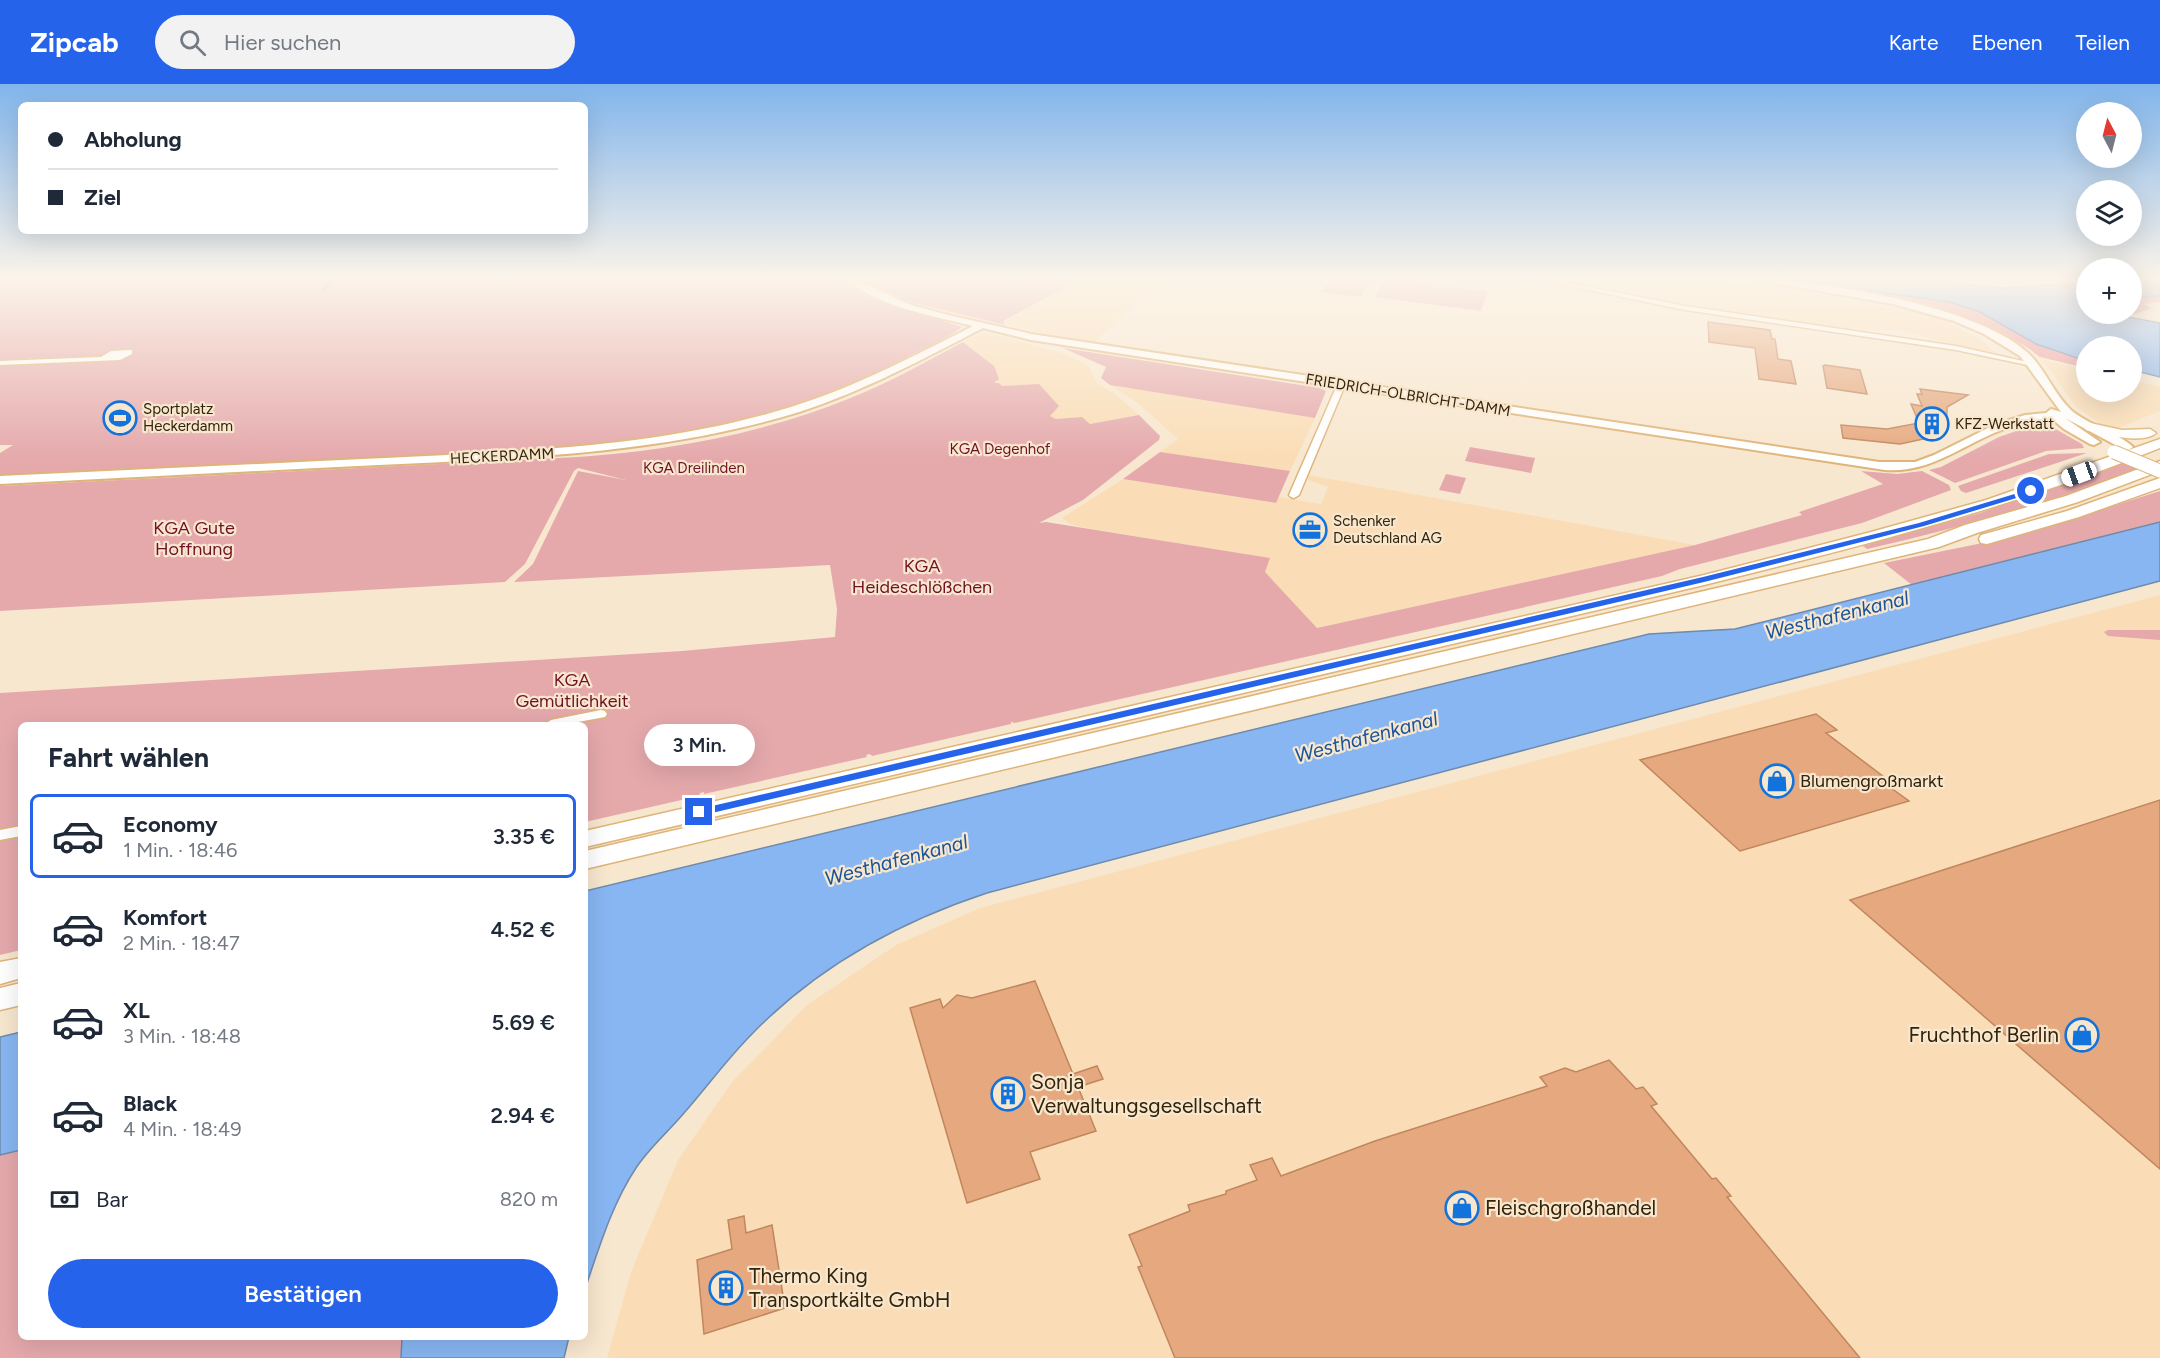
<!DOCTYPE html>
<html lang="de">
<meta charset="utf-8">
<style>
:root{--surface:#fff;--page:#f2f2f3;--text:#1f2937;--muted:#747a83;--line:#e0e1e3;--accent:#2563eb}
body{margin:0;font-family:Figtree,sans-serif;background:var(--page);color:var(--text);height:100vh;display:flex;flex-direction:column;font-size:22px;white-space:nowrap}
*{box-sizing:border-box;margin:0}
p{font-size:20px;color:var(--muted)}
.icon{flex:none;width:33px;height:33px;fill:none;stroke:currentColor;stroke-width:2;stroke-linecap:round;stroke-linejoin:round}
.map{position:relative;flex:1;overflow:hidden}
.details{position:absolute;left:18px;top:638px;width:570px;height:618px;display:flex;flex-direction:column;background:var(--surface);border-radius:9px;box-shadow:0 6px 24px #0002}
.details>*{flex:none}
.banner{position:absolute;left:18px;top:18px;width:570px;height:132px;border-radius:9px;box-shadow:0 6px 24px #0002;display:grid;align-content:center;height:132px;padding:0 30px;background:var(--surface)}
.needle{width:39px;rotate:353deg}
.buttons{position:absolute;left:2076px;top:18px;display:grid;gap:12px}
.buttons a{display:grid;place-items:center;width:66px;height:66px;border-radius:50%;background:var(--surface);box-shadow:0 6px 24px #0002;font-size:30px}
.end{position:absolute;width:27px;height:27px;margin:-14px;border:8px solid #2563eb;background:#fff;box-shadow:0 0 0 3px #fff}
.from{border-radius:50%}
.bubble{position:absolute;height:42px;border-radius:21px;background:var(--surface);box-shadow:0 6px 24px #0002;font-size:20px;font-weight:600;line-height:42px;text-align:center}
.car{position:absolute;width:18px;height:36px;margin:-18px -9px;border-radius:8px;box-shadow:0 0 4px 2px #0007;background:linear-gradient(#fff 24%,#345 0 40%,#fff 0 76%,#345 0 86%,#fff 0)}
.banner b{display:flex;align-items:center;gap:21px;height:57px;font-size:22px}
.banner b+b{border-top:2px solid var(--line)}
.banner i{width:15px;height:15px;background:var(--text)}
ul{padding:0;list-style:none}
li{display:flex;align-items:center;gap:18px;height:84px;margin:0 12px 9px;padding:0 18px;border:3px solid transparent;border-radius:9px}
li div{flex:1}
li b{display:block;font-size:22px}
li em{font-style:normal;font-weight:600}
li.current{border-color:var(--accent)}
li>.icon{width:54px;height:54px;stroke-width:1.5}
h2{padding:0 30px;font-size:27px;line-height:72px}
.pay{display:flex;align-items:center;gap:15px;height:66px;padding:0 30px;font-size:22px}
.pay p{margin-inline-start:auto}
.action{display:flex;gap:12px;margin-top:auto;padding:12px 30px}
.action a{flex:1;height:69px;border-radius:36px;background:var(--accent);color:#fff;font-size:24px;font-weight:600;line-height:69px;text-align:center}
header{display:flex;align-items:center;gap:36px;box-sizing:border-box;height:84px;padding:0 30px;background:var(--accent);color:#fff}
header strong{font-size:28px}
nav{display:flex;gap:33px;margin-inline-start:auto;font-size:21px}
.search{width:420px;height:54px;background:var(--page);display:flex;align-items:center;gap:15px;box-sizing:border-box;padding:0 21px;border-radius:33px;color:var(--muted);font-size:22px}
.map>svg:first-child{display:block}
</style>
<header>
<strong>Zipcab</strong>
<div class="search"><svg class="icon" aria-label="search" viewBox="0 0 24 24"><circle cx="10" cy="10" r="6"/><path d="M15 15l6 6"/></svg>Hier suchen</div>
<nav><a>Karte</a><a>Ebenen</a><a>Teilen</a></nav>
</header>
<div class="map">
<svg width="2160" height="1274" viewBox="0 0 2160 1274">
<rect width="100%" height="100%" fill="#f8e7cf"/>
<!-- built -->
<path fill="#faddb6" d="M1080 196H1169L1134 220 1095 258 1041 249 1002 239Z
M1582 196H1723L1866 218 1911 227 1949 239 1983 257 1998 271 1901 247 1844 244 1688 221 1598 203 1600 200Z
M990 249 1065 270 1082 278 1089 283 1097 300 1115 310 1139 331 1090 340 1081 333 1056 335 1049 332 1001 302 997 296 999 295 994 282 963 258 979 250Z
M2043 276 2086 286V308H2132V296L2160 303V327L2118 344 2102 341 2075 322Z
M1110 301 1315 334 1290 387 1160 368 1178 355 1138 319Z
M1308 391 1695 461 1317 544 1264 488 1269 474 1086 444 1070 440 1062 434 1123 395 1275 419 1279 413 1321 420 1328 403 1308 396Z
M2160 511V1274H607L631 1188 678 1076 732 998 807 921 896 861 980 824Z"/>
<!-- green -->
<path fill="#e5a9ac" d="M0 196H838L869 214 962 243C944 257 917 267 897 278 729 365 540 365 356 374 237 380 119 386 0 391V369L13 361H0Z
M862 196H1080L1003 237 1005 241 910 218Z
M1330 196H1372L1360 213 1321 208Z
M1385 196 1488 207 1481 227 1375 213Z
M963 258 994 282 999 295 994 299H999L1002 302 1039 300 1059 322 1050 332 1056 335 1082 333 1090 340 1139 331 1160 352 1159 356 1083 416 1039 439 1046 438 1270 474 1265 488 1317 544 1695 461 1802 431 1799 428 1883 400 1861 387 1897 390 1922 387 1949 401 1951 406 1862 439 1680 485 1662 492 1015 639 1011 638V640L872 672 870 670 866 671 867 673 704 710V708L700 709 699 712 585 738V640H21V866L0 871V609L682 567 835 553 837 525 830 481 514 498 533 480 578 387 626 396 578 384 574 387 525 480 505 498 0 527V402L559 374C659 369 760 351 853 313 891 298 927 277 963 258Z
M1063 264 1320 304 1326 307 1315 334 1110 301 1101 294 1106 283Z
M2036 340 2052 343 2082 360 2084 364 2046 367 1955 399 1929 386 1941 383 1999 353Z
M1470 363 1535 374 1531 389 1465 377Z
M1160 368 1290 387 1276 419 1123 395Z
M2087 369 1966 409 1961 407 1958 402 2049 370Z
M2123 379 2137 385C2050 419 1959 444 1867 465L1863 462 1980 429Z
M1446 390 1466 394 1460 410 1439 406Z
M2160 407V438L1912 501 1884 479 2022 451Z
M2108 546H2160V556L2108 552 2104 548Z
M21 1066V1252L402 1253 401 1274H0V1071Z"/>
<!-- forest -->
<path fill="#ed9ba0" d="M1776 196 1802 197 1949 218 1980 228 2036 260 2086 277V284L2040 273 2025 262 1982 239 1929 222 1900 216Z
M2160 212V218L2144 220 2152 224 2126 233 2112 230H2132V214Z"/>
<!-- water -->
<path fill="#88b6f2" stroke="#6e8aac" stroke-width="1.5" d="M1792 196H1914L2003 204 2086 199V230H2112L2160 239V293L2132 286V262H2086V277L2036 260 1980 228 1949 218Z
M2132 196H2160V212L2132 214Z
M2160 438V497L987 809C899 838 817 883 752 950 727 975 707 1003 684 1029 669 1047 649 1064 636 1084 612 1120 599 1164 585 1205V807L1649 550 1735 545Z
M21 948V1066L0 1071V953Z
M402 1253V1252L569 1253 564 1274H401Z"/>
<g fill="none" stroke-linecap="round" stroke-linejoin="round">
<!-- stream -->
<path stroke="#6e8aac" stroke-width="3" d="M323 206 335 196"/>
</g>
<!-- building -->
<path fill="#e6a97f" stroke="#c1865d" stroke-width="1.5" d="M1708 238 1770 246 1772 255H1775L1778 275 1791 277 1796 300 1759 295 1755 264 1709 258Z
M1825 281 1860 286 1867 310 1827 304 1823 282Z
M1920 305 1968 311 1947 323V335L1937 352 1900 360 1843 354 1841 341 1887 345 1919 339 1911 320 1922 322 1917 310H1922Z
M1816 630 1837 646 1826 649 1892 699 1887 701 1909 717 1740 767 1640 676Z
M2160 716V1085L1850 816Z
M1035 897 1073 990 1097 982 1103 995 1078 1003 1096 1047 1030 1068 1040 1095 967 1119 910 924 940 915 943 924 957 911 972 914Z
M1609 976 1636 1005 1643 1003 1657 1020 1651 1022 1712 1095 1716 1094 1731 1112 1727 1113 1860 1274H1175L1138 1183 1142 1182 1129 1151 1190 1127 1188 1121 1226 1110V1107L1257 1096 1250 1081 1272 1074 1281 1092 1375 1057 1547 1002 1540 993 1565 984 1576 988Z
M744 1132 746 1149 772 1141 785 1224 704 1250 697 1176 732 1165 728 1136Z"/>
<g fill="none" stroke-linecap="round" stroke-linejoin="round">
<!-- street casing -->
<g stroke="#deb478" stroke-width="3">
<path id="street" d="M1540 196H1554L1685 222 1956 262 2036 280 2032 282 1956 266 1685 226Z
M129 266H132V270L120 276 0 281V277L101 273 111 267Z
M1338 299 1345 301 1299 411 1294 414 1291 413 1289 411Z
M601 626 605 627 607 630 605 633 567 640H545L551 636Z
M21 742V752L0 756V746Z"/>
</g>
<!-- secondary casing -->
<g stroke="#deb478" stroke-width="4">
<path id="secondary" d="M847 196C867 196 891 214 912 221 950 233 992 240 1031 250L1879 378H1915L1934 371 1994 341 2025 331 2046 329 2051 325 2061 328 2020 272 1984 250 1954 237 1893 220 1757 196C1824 196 1976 222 2027 268 2045 284 2053 309 2071 326 2088 341 2120 350 2133 363L2127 367 2123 365 2065 334 2100 358 2094 361 2090 360 2064 345 2052 335C2031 336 2013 341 1994 349 1957 365 1928 389 1885 386L1031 256 983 244C923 275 864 307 799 328 663 370 520 374 379 381 253 387 126 394 0 400V392C128 386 257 380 385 374 521 367 659 364 791 323 855 303 914 272 973 242 934 232 878 223 847 196Z"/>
</g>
<!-- primary casing -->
<g stroke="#deb478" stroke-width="3">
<path id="primary" d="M2090 339 2122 346 2150 345 2156 349C2143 361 2102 350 2086 346L2084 343 2086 340Z"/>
</g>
<!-- highway casing -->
<g stroke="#deb478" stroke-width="3">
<path id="highway" d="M2160 355V364C2012 424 1858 463 1704 501L585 763V747L1704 491 1871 448 1986 416Z
M2160 377V387L2078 418 1977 449 1939 463 585 785V767L1928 455 1965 441 2066 412Z
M2160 394V404L2079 433 1987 460 1981 459 1979 455 1981 451 2067 427Z
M21 874V894L0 900V878Z
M21 899V921L0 926V904Z"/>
</g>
<!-- street -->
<use href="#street" fill="#fff" fill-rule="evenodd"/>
<!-- secondary -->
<use href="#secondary" fill="#fff" fill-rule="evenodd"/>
<!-- primary -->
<use href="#primary" fill="#fff" fill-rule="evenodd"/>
<!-- highway -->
<use href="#highway" fill="#fff" fill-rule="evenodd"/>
<!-- secondary-bridge casing -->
<g stroke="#deb478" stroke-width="15" stroke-linecap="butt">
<path id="secondary-bridge" d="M2114 368 2160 387"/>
</g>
<!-- secondary-bridge -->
<use href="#secondary-bridge" stroke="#fff" stroke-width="13"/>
</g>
<!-- sky -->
<linearGradient id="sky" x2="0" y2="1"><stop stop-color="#81b5ec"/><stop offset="0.52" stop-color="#fcf4e9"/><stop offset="1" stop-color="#fcf4e9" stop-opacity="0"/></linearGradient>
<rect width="2160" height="375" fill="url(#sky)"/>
<!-- route -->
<path fill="#2563eb" d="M2031 405 2033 409 1924 442 1704 498 699 732 693 728 699 725 1703 493 1919 439Z"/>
<!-- icons -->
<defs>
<g id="stadium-ring" transform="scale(1.725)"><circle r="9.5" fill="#f8e7cf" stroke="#1273dc" stroke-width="1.5"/><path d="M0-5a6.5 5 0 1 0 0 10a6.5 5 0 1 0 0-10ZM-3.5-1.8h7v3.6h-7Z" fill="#1273dc"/></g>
<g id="building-ring" transform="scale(1.725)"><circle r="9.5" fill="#f8e7cf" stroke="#1273dc" stroke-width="1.5"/><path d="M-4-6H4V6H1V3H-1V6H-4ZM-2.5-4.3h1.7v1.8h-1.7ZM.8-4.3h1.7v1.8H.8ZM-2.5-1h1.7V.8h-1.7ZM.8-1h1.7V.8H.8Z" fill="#1273dc"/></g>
<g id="office-ring" transform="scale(1.725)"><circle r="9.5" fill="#f8e7cf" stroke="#1273dc" stroke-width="1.5"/><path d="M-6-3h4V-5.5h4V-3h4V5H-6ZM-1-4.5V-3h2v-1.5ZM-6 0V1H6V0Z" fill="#1273dc"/></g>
<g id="shop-ring" transform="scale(1.725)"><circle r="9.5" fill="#f8e7cf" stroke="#1273dc" stroke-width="1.5"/><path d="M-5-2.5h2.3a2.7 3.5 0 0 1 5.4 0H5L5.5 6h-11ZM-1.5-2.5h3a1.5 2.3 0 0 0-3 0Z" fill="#1273dc"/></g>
</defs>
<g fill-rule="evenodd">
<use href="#stadium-ring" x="120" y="334"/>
<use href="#building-ring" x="1932" y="340"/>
<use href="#office-ring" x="1310" y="446"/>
<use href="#shop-ring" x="1777" y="697"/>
<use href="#shop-ring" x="2082" y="951"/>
<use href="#building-ring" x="1008" y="1010"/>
<use href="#shop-ring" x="1462" y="1124"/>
<use href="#building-ring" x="726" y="1204"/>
</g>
<g text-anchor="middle" stroke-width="4.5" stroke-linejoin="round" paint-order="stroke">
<!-- far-street labels -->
<g font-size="15" fill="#332309" stroke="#f8e7cf">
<text transform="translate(1408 311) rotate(9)" y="5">FRIEDRICH-OLBRICHT-DAMM</text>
<text transform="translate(502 372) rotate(-3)" y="5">HECKERDAMM</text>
</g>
<!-- far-poi labels -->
<g font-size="15" fill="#332309" stroke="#f8e7cf" text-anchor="start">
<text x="143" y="330">Sportplatz<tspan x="143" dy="17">Heckerdamm</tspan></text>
<text x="1955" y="345">KFZ-Werkstatt</text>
<text x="1333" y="442">Schenker<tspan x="1333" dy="17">Deutschland AG</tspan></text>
</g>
<!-- far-park labels -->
<g font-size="15" fill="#711026" stroke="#f8e7cf">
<text x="1000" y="370">KGA Degenhof</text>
<text x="694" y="389">KGA Dreilinden</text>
</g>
<!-- park labels -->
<g font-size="18" fill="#711026" stroke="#f8e7cf">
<text x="194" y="450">KGA Gute<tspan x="194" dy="21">Hoffnung</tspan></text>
<text x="922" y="488">KGA<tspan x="922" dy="21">Heideschlößchen</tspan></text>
<text x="572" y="602">KGA<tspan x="572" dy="21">Gemütlichkeit</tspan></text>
</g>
<!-- poi labels -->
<g font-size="18" fill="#332309" stroke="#f8e7cf" text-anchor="start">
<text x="1800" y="703">Blumengroßmarkt</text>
</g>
<!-- water labels -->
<g font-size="20" font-style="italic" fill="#19549a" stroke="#f8e7cf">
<text transform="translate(1837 531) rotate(-14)" y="7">Westhafenkanal</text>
<text transform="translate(1366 653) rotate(-15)" y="7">Westhafenkanal</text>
<text transform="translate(896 776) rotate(-15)" y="7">Westhafenkanal</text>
</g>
<!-- near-poi labels -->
<g font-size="21" fill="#332309" stroke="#f8e7cf" text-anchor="start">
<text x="2059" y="958" text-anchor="end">Fruchthof Berlin</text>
<text x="1031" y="1005">Sonja<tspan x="1031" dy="24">Verwaltungsgesellschaft</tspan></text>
<text x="1485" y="1131">Fleischgroßhandel</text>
<text x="749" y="1199">Thermo King<tspan x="749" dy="24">Transportkälte GmbH</tspan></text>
</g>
</g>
</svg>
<div class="buttons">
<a><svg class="needle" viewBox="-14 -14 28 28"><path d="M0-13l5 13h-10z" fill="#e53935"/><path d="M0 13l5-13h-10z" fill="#747a83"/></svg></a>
<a><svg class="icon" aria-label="layers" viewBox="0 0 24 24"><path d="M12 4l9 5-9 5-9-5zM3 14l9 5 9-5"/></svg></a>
<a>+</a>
<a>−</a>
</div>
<i class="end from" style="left:2031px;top:407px"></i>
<i class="end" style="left:699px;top:728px"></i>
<div class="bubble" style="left:644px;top:640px;width:111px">3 Min.</div>
<i class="car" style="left:2079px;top:390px;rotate:250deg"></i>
<div class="banner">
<b><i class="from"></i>Abholung</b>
<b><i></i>Ziel</b>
</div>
<section class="details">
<h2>Fahrt wählen</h2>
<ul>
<li class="current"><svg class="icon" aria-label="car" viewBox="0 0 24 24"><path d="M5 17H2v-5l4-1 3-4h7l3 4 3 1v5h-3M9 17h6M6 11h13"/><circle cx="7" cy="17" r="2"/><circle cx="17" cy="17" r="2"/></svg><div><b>Economy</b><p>1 Min. · 18:46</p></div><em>3.35 €</em></li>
<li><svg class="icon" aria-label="car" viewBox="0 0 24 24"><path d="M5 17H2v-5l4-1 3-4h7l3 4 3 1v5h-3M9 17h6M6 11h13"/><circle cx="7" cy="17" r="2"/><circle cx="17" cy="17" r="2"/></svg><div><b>Komfort</b><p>2 Min. · 18:47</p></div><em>4.52 €</em></li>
<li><svg class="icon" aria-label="car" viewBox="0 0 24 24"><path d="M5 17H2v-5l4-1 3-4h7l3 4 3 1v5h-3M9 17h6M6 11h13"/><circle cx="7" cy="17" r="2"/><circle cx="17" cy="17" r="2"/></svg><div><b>XL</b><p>3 Min. · 18:48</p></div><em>5.69 €</em></li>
<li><svg class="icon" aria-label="car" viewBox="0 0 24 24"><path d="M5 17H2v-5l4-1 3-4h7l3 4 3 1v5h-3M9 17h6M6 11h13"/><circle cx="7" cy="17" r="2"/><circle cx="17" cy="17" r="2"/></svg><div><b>Black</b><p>4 Min. · 18:49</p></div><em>2.94 €</em></li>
</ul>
<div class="pay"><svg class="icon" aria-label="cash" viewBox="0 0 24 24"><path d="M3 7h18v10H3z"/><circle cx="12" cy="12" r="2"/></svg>Bar<p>820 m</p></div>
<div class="action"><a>Bestätigen</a></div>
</section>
</div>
